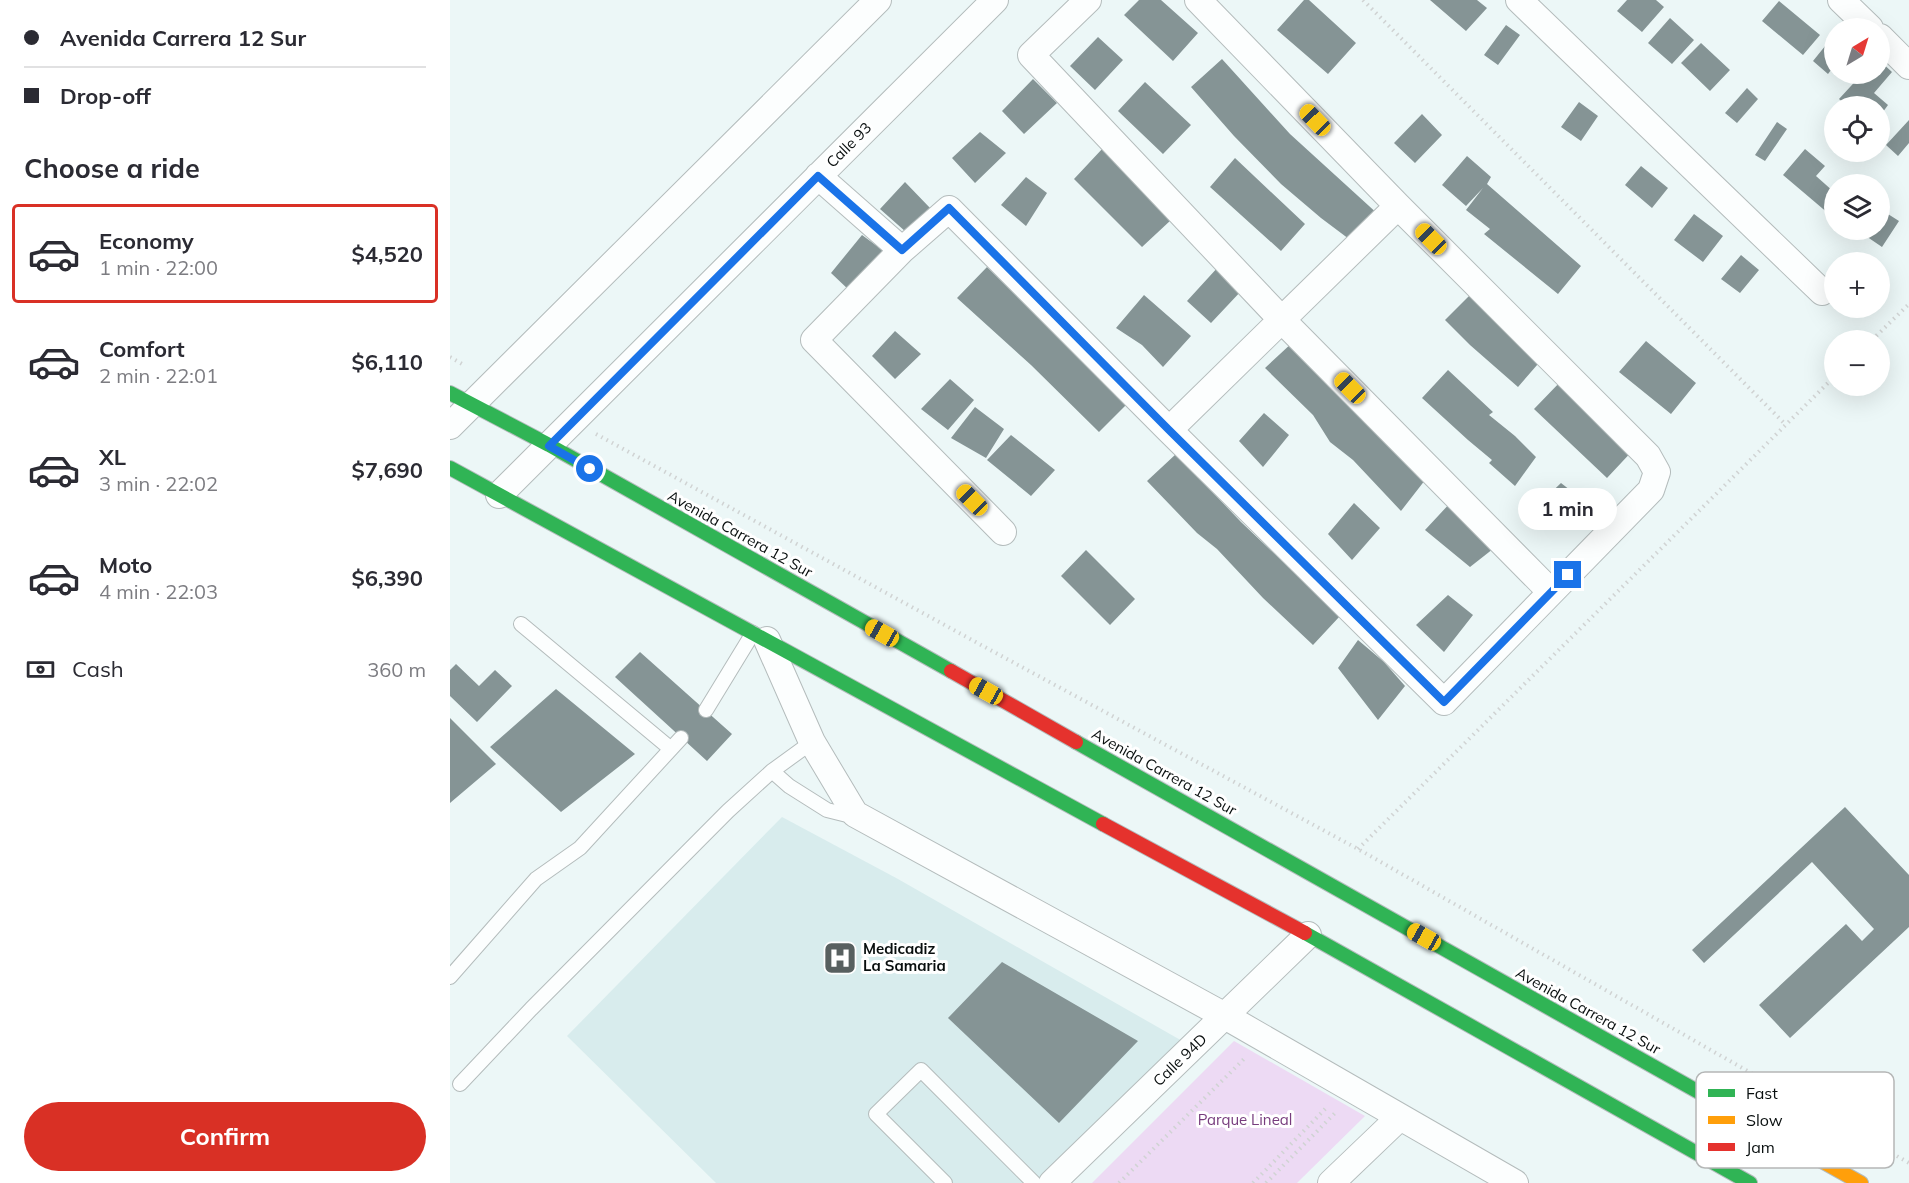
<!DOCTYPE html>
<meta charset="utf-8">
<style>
:root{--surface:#fff;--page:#f2f2f3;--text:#2b2b33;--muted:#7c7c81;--line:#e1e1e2;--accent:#d93025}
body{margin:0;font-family:Mulish,sans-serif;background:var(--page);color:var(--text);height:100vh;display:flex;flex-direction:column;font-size:22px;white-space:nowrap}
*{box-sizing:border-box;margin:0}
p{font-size:20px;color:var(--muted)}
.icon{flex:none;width:33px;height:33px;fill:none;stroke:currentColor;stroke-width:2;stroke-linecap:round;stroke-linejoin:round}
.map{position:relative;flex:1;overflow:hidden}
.side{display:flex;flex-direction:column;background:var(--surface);width:450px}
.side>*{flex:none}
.top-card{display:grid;align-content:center;height:132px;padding:0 24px;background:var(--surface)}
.needle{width:39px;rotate:38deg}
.tools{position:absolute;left:1374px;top:18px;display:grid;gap:12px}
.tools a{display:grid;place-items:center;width:66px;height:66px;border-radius:50%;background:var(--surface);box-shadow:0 6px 24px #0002;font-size:30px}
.end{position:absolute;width:27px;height:27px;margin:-14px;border:8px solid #1a73e8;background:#fff;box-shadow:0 0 0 3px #fff}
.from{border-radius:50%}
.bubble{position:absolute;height:42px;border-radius:21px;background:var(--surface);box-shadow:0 6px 24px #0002;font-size:20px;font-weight:700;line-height:42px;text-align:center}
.car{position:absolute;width:18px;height:36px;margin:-18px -9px;border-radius:8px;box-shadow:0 0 4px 2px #0007;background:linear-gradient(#f5c518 24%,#345 0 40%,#f5c518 0 76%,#345 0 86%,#f5c518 0)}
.top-card b{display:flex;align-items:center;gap:21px;height:57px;font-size:22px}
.top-card b+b{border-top:2px solid var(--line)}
.top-card i{width:15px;height:15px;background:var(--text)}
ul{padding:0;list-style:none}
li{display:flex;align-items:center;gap:18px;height:99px;margin:0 12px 9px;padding:0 12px;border:3px solid transparent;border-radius:6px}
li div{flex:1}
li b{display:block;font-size:22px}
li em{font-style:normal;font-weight:700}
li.current{border-color:var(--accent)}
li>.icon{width:54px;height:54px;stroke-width:1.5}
h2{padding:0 24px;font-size:27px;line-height:72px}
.pay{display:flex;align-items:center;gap:15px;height:66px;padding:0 24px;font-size:22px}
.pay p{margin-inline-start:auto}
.cta{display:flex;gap:12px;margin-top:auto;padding:12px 24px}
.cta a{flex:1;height:69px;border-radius:36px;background:var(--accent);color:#fff;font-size:24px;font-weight:700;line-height:69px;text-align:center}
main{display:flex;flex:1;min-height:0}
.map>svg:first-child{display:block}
</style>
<main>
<section class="side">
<div class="top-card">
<b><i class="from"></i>Avenida Carrera 12 Sur</b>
<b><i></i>Drop-off</b>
</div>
<h2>Choose a ride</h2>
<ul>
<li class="current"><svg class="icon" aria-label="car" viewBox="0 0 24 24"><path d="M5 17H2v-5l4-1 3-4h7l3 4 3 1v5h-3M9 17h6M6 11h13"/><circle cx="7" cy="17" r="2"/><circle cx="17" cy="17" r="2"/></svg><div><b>Economy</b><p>1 min · 22:00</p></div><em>$4,520</em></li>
<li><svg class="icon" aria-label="car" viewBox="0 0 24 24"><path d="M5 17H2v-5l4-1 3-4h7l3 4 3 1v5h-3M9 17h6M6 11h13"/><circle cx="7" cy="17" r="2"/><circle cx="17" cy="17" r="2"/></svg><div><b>Comfort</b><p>2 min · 22:01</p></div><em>$6,110</em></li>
<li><svg class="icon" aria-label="car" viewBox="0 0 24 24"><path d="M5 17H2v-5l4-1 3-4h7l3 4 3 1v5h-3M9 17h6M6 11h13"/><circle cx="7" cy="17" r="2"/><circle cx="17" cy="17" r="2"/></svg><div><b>XL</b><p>3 min · 22:02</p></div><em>$7,690</em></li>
<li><svg class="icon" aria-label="car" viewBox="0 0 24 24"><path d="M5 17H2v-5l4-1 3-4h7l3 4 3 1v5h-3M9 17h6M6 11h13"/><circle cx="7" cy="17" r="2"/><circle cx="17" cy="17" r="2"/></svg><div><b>Moto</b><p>4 min · 22:03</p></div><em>$6,390</em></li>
</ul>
<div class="pay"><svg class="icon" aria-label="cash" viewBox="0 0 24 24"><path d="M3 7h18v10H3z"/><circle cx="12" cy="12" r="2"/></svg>Cash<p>360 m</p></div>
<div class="cta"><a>Confirm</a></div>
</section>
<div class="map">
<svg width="1459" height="1183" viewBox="0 0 1459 1183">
<rect width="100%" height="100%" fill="#ecf7f7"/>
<!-- built -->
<path fill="#d8eced" d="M332 817 448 879 734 1042 585 1183H266L117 1036Z"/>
<!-- green -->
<path fill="#eddaf4" d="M784 1041 915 1116 847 1183H642Z"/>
<!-- building -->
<path fill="#859495" d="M689 0H711L748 33 723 61 674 15Z
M854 0H859L906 43 878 74 827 30Z
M980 0H1027L1037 8 1016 31Z
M1177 0H1206L1214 7 1192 32 1167 11Z
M1329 1 1370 35 1353 55 1312 21Z
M1220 18 1244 40 1222 64 1198 43Z
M1056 25 1070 35 1048 65 1034 55Z
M1384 35V66L1378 74 1363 61Z
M648 37 673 60 645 90 620 66Z
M1251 43 1280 70 1260 91 1231 63Z
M772 59 840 134 930 216 903 242 871 218 831 184 784 136 741 87Z
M1430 61 1442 72 1424 93 1438 105 1430 116V106H1397L1389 99 1412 74H1430Z
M583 79 607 103 574 134 552 111Z
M695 82 741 125 713 154 668 111Z
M1297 88 1308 99 1287 123 1275 113Z
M1129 102 1148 116 1131 141 1111 127Z
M972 114 992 135 965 163 944 143Z
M1459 120V143L1448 156 1436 145Z
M1327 122 1337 129 1315 161 1305 155Z
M530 132 556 153 525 183 502 158Z
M653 148 721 220 692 247 624 179Z
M1355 149 1375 166 1366 176 1384 192V207L1379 214 1333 175Z
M1017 156 1041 177 1037 184 1131 266 1108 294 1034 234 1040 229 1016 210 1033 188 1016 206 992 185Z
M785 158 855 224 831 251 760 187Z
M1191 166 1218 188 1202 208 1175 185Z
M576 177 597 193 576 226 551 205Z
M455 182 481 209 456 232 430 209Z
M1430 209 1449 221 1432 247 1413 234 1416 230H1430Z
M1244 214 1273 236 1253 262 1224 240Z
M412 235 435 252 400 291 381 273Z
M1291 255 1309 270 1290 293 1271 279Z
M769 266 793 289 761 323 737 301Z
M537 267 677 404 649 432 581 365 507 298Z
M1024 291 1094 357 1068 387 1020 345 995 320Z
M694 295 741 336 713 367 692 345 666 328Z
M445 331 471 354 445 379 422 356Z
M1196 341 1246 383 1221 414 1169 372Z
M843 342 979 475 951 511 903 460 880 442 863 415 815 368Z
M998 370 1043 412 1039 415 1065 436 1086 457 1065 486 1039 463 1042 460 1018 440 972 398Z
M500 379 524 400 498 430 471 409Z
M1113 379 1186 447 1157 478 1084 409Z
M525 407 554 429 536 458 501 438Z
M814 413 839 435 813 467 789 441Z
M561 435 605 470 581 496 537 460Z
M726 454 791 522 890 616 863 645 813 598 767 549 747 533 697 481Z
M1111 483 1134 501 1110 530 1085 508Z
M1002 501 1048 545 1020 567 975 530Z
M904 503 930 528 902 560 878 534Z
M636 550 685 599 660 625 611 576Z
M998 595 1023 615 994 652 966 625Z
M908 640 934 662 955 686 928 720 888 668Z
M190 652 282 734 257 761 165 677Z
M6 664 29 686 45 670 62 686 27 722 0 696V670Z
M106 689 185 754 111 812 40 747Z
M0 718 46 764 0 803Z
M1395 807 1459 875V927L1340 1038 1309 1005 1396 924 1412 941 1424 929 1362 862 1254 963 1242 950Z
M552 962 688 1041 609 1123 498 1018Z"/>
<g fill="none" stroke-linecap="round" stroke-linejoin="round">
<!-- lane casing -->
<g stroke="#b4bcbc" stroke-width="16">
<path id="lane" d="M71 624 221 749
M256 710 303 633
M322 771 339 786 377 810 401 816 405 814
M0 977 86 879 130 848 231 738
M10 1084 81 1009 278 811 322 771 362 742
M495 1183 426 1114 471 1070 584 1183"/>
</g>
<!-- street casing -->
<g stroke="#b4bcbc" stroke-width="28">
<path id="street" d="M638 0 581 55 832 320 1101 592
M1069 0 1372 292
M1391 0 1420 28
M1430 37 1459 66
M368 176 452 250
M0 426 428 0
M719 430 948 206
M49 495 545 0
M553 532 364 340 452 250 499 209 719 430 994 702 1201 490 1207 472 1198 456 948 206 748 0
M317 640 362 742 405 814 775 1016 1065 1183
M602 1183 858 935
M881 1183 950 1117"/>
</g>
<!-- fast casing -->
<g stroke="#b4bcbc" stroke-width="16">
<path id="fast" d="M0 393 99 445 501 671
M0 468 653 824
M626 742 1327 1136
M855 933 1300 1183"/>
</g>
<!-- slow casing -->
<g stroke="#b4bcbc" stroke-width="16">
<path id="slow" d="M1327 1136 1411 1183"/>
</g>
<!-- jam casing -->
<g stroke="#b4bcbc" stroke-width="16">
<path id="jam" d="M501 671 626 742
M653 824 855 933"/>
</g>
<!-- path -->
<path stroke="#d0d3d3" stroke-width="4" stroke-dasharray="1.5 4.5" stroke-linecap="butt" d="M913 0 1336 425
M1422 340 1459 304
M0 357 14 365
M146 434 533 646 908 849 1459 1163
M908 849 1384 377
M669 1183 796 1057
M803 1183 878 1106
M816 1183 887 1111"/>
<!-- lane -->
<use href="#lane" stroke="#fcfefe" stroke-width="14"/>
<!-- street -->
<use href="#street" stroke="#fcfefe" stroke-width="26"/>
<!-- fast -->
<use href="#fast" stroke="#30b455" stroke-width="14"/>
<!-- slow -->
<use href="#slow" stroke="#ff9f0a" stroke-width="14"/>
<!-- jam -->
<use href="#jam" stroke="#e5322d" stroke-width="14"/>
</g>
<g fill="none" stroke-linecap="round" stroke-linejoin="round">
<!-- route -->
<path stroke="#1a73e8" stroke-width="8" d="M140 469 99 446 368 176 452 250 499 208 719 430 994 702 1118 575"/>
</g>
<!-- icons -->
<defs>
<g id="hospital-square" transform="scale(1.725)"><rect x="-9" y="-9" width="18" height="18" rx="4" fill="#586060" stroke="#fff"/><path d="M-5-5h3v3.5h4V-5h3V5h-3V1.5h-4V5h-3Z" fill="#fff"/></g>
</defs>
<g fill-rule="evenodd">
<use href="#hospital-square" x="390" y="958"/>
</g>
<g text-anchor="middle" stroke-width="6" stroke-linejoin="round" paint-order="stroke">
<!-- street labels -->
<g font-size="15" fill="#080e0e" stroke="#fff">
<text transform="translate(399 145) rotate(-45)" y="5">Calle 93</text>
<text transform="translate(290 534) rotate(29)" y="5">Avenida Carrera 12 Sur</text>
<text transform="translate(714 772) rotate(29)" y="5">Avenida Carrera 12 Sur</text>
<text transform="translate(1138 1011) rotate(29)" y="5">Avenida Carrera 12 Sur</text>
<text transform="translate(730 1060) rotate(-44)" y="5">Calle 94D</text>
</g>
<!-- poi labels -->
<g font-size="15" font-weight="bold" fill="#080e0e" stroke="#fff" text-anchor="start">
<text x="413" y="954">Medicadiz<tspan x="413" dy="17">La Samaria</tspan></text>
</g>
<!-- park labels -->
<g font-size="15" fill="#773c7d" stroke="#fff">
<text x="795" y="1125">Parque Lineal</text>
</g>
</g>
<!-- legend -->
<rect x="1246" y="1072" width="198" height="96" rx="9" fill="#fff" stroke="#b5b7b7" stroke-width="1.5"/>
<rect x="1258" y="1089" width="27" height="8" fill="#30b455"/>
<rect x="1258" y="1116" width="27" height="8" fill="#ff9f0a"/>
<rect x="1258" y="1143" width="27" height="8" fill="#e5322d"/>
<g font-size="16" fill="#080e0e">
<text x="1296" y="1099">Fast</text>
<text x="1296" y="1126">Slow</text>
<text x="1296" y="1153">Jam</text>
</g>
</svg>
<div class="tools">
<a><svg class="needle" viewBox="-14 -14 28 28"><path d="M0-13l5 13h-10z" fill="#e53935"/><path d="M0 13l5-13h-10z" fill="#7c7c81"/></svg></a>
<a><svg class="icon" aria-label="locate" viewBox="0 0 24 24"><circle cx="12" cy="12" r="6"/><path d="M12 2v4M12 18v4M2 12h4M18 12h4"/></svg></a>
<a><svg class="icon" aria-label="layers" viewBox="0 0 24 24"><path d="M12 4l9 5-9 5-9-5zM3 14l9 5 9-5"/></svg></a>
<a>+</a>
<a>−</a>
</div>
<i class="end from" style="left:140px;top:469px"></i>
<i class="end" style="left:1118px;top:575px"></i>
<div class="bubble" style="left:1068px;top:488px;width:99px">1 min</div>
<i class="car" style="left:865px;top:120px;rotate:316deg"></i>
<i class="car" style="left:981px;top:239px;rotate:315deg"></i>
<i class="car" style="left:900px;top:388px;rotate:315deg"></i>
<i class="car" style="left:522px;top:500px;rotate:315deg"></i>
<i class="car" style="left:432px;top:633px;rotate:299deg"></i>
<i class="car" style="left:536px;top:691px;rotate:299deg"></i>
<i class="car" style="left:974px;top:937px;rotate:299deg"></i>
</div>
</main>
